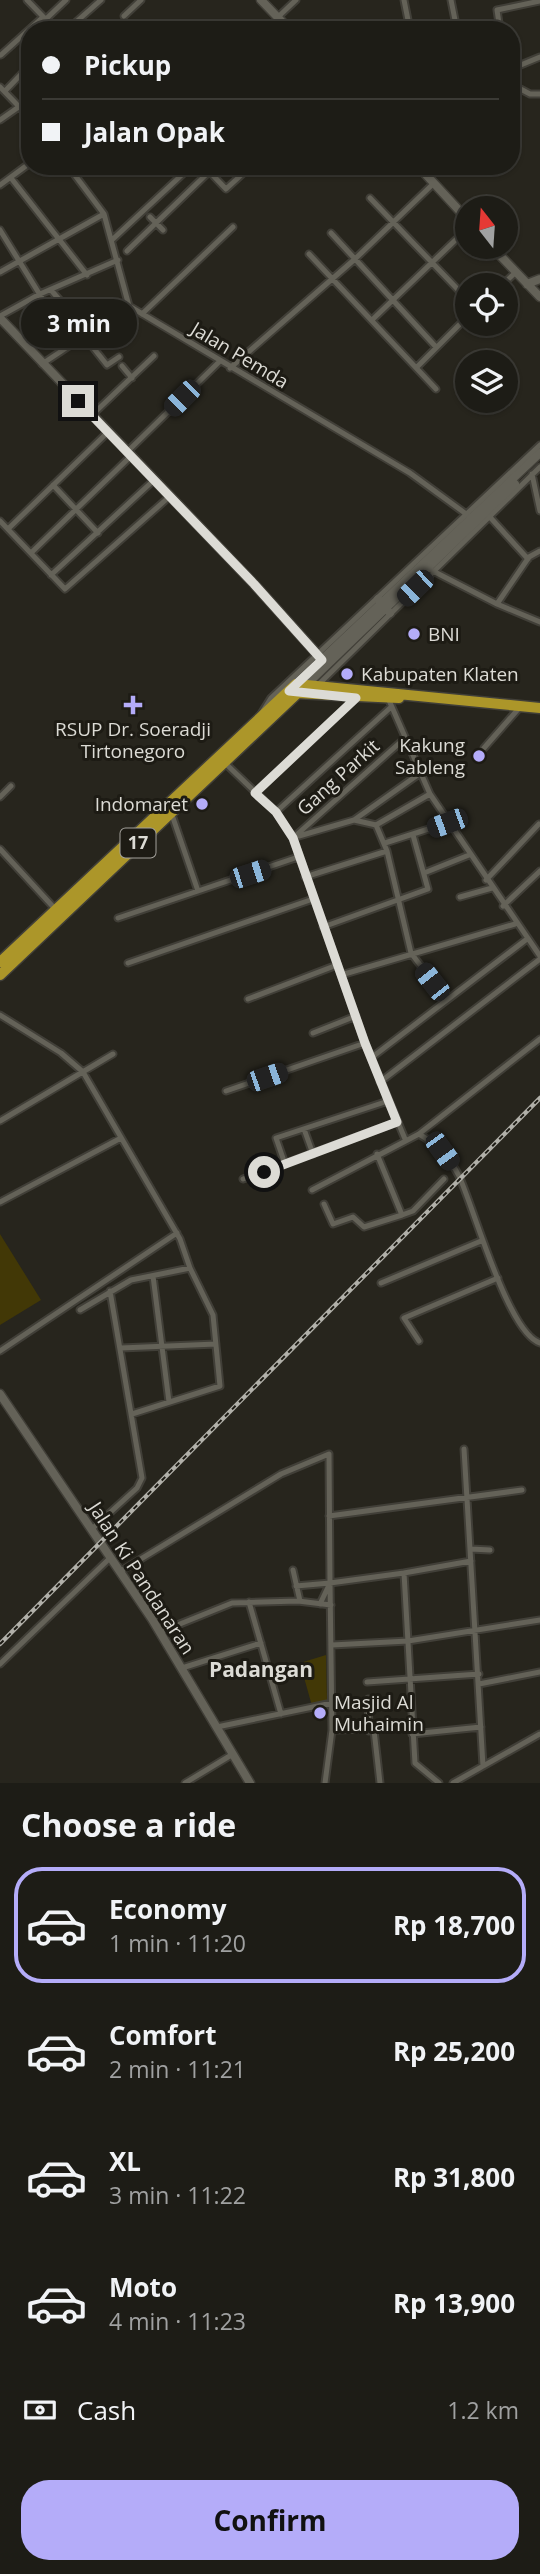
<!DOCTYPE html>
<meta charset="utf-8">
<style>
:root{--surface:#1d1c16;--page:#25251f;--text:#f1f3f6;--muted:#a0a1a1;--line:#3b3a35;--accent:#b4acf9}
body{margin:0;font-family:"Open Sans",sans-serif;background:var(--page);color:var(--text);height:100vh;display:flex;flex-direction:column;font-size:26px;white-space:nowrap}
*{box-sizing:border-box;margin:0}
p{font-size:23px;color:var(--muted)}
.icon{flex:none;width:38px;height:38px;fill:none;stroke:currentColor;stroke-width:2;stroke-linecap:round;stroke-linejoin:round}
.map{position:relative;height:1783px;overflow:hidden}
.drawer{display:flex;flex-direction:column;background:var(--surface);flex:1}
.drawer>*{flex:none}
.guide{position:absolute;left:21px;top:21px;width:499px;height:154px;border-radius:28px;box-shadow:0 2px 5px #0004,0 0 0 2px var(--line);display:grid;align-content:center;height:154px;padding:0 21px;background:var(--surface)}
.needle{width:46px;rotate:343deg}
.controls{position:absolute;left:455px;top:196px;display:grid;gap:14px}
.controls a{display:grid;place-items:center;width:63px;height:63px;border-radius:50%;background:var(--surface);box-shadow:0 2px 5px #0004,0 0 0 2px var(--line);font-size:35px}
.end{position:absolute;width:32px;height:32px;margin:-16px;border:9px solid #dcdbd5;background:#111;box-shadow:0 0 0 4px #111}
.from{border-radius:50%}
.bubble{position:absolute;height:49px;border-radius:24px;background:var(--surface);box-shadow:0 2px 5px #0004,0 0 0 2px var(--line);font-size:23px;font-weight:700;line-height:49px;text-align:center}
.car{position:absolute;width:21px;height:42px;margin:-21px -10px;border-radius:9px;box-shadow:0 0 5px 2px #0007;background:linear-gradient(#222 24%,#8ab4d8 0 40%,#222 0 76%,#8ab4d8 0 86%,#222 0)}
.guide b{display:flex;align-items:center;gap:24px;height:66px;font-size:26px}
.guide b+b{border-top:2px solid var(--line)}
.guide i{width:18px;height:18px;background:var(--text)}
ul{padding:0;list-style:none}
li{display:flex;align-items:center;gap:21px;height:116px;margin:0 14px 10px;padding:0 7px;border:4px solid transparent;border-radius:28px}
li div{flex:1}
li b{display:block;font-size:26px}
li em{font-style:normal;font-weight:700}
li.selected{border-color:var(--accent)}
li>.icon{width:63px;height:63px;stroke-width:1.5}
h2{padding:0 21px;font-size:32px;line-height:84px}
.pay{display:flex;align-items:center;gap:18px;height:77px;padding:0 21px;font-size:26px}
.pay p{margin-inline-start:auto}
.button{display:flex;gap:14px;margin-top:auto;padding:14px 21px}
.button a{flex:1;height:80px;border-radius:28px;background:var(--accent);color:#111;font-size:28px;font-weight:700;line-height:80px;text-align:center}
.map>svg:first-child{display:block}
</style>
<div class="map">
<svg width="540" height="1783" viewBox="0 0 540 1783">
<rect width="100%" height="100%" fill="#27251d"/>
<!-- green -->
<path fill="#423806" d="M0 1234 41 1300 0 1325Z
M326 1655 327 1702 312 1706 300 1663Z"/>
<g fill="none" stroke-linecap="round" stroke-linejoin="round">
<!-- street casing -->
<g stroke="#413f38" stroke-width="9">
<path id="street" d="M27 0 56 30
M404 0 410 30
M451 0 457 30
M124 16 141 0
M278 17 296 0
M46 19 66 0
M67 30 101 0
M500 30 497 10 540 1
M1 55 43 17
M511 69 540 57
M511 84 530 94H540
M0 87 30 118
M6 90 30 65
M0 120 20 106
M68 166 104 214 129 306 410 473 473 519
M204 166 226 189 251 166
M11 178 87 275
M0 185 30 163
M370 198 467 299
M150 217 163 230
M0 230 53 316
M331 233 355 259 434 183
M113 239 186 171
M127 251 215 166
M309 254 436 389
M0 272 104 214
M502 285 515 273
M51 290 88 333
M142 314 233 227
M0 316 40 294 118 260
M372 320 467 229
M84 336 107 365 119 357
M42 364 129 306
M122 366 132 378
M417 367 467 317
M230 368 355 259 436 347
M92 415 154 356
M127 452 219 362
M532 474 540 511
M53 485 98 533
M489 516 528 559
M0 521 65 589 169 497
M8 529 108 432
M32 552 131 456
M429 569 497 604 540 622
M51 575 154 480
M497 604 529 557 540 551
M318 685 540 467
M388 698 430 794 540 956
M261 714 271 698 540 445
M484 748 520 707
M225 763 276 812 293 838 365 1043 405 1139
M255 793 356 698
M0 797 11 786
M171 812 198 891 298 857
M276 812 390 708
M354 820 376 825 387 851 411 953 447 1000
M376 825 430 794
M299 836 354 820 419 774
M293 838 404 739
M385 843 447 823
M0 849 57 911
M424 873 469 855
M305 877 387 851
M486 880 539 824
M460 897 492 888
M503 906 540 871
M118 918 198 891
M323 927 428 889 413 835
M128 963 313 899
M341 975 515 924
M248 999 337 965
M0 1015 61 1053 83 1072 180 1239 190 1268 213 1315 220 1386 132 1414
M313 1033 356 1016
M371 1058 527 939
M380 1082 540 959
M226 1091 365 1043
M0 1121 113 1054
M304 1129 313 1154
M419 1134C436 1144 450 1158 459 1176 474 1208 508 1333 540 1343
M377 1154 402 1215 413 1211 444 1179
M285 1164 276 1138 388 1101
M243 1179 397 1122
M312 1190 419 1134 540 1039
M0 1202 121 1138
M324 1204 333 1224 353 1217 364 1227 402 1215
M153 1276 169 1402
M381 1283 481 1241
M80 1310 131 1280 190 1268
M419 1341 404 1318 498 1278
M121 1348 216 1344
M0 1351 177 1233
M464 1449 483 1766
M329 1516 522 1490
M92 1529 137 1488 142 1478 110 1291
M471 1549 490 1550
M293 1570 300 1601
M121 1571 281 1474 329 1454 330 1583 320 1604
M404 1573 471 1561
M296 1586 330 1583
M249 1602 281 1714
M160 1632 232 1603 298 1601 331 1605
M332 1645 408 1641 540 1620
M0 1664 111 1557
M182 1668 261 1643
M367 1682 479 1674
M479 1684 540 1672
M368 1699 369 1731
M217 1727 332 1703
M332 1730 412 1728
M374 1730 380 1783
M412 1734 481 1727
M185 1783 233 1754
M325 1783 332 1730 330 1583 404 1573 415 1763 439 1783
M453 1783 540 1734"/>
</g>
<!-- secondary casing -->
<g stroke="#413f38" stroke-width="11">
<path id="secondary" d="M261 0 290 30
M418 166 467 219
M492 247 540 297
M527 284 540 279
M0 318 254 584 327 665
M378 599 390 613
M296 684 540 453
M305 686 515 484
M0 1394 152 1619 250 1783"/>
</g>
<!-- highway casing -->
<g stroke="#413f38" stroke-width="13">
<path id="highway" d="M296 693 399 698
M0 962 296 684 540 708
M0 975 305 686"/>
</g>
<!-- street -->
<use href="#street" stroke="#646258" stroke-width="5"/>
<!-- secondary -->
<use href="#secondary" stroke="#646258" stroke-width="8"/>
<!-- highway -->
<use href="#highway" stroke="#ac9629" stroke-width="10"/>
<!-- rail casing -->
<g stroke="#b1b0a9" stroke-width="4.5">
<path id="rail" d="M0 1644 540 1098"/>
</g>
<!-- rail -->
<use href="#rail" stroke="#1d1b14" stroke-width="2" stroke-dasharray="5" stroke-linecap="butt"/>
</g>
<g fill="none" stroke-linecap="round" stroke-linejoin="round">
<!-- route -->
<path stroke="#dcdbd5" stroke-width="9" d="M78 401 254 584 322 660 289 691 356 698 255 793 276 812 293 838 365 1043 397 1122 264 1172"/>
</g>
<!-- markers -->
<g fill="#b4acf9" stroke="#1d1b14" stroke-width="2.5">
<circle cx="414" cy="634" r="7"/>
<circle cx="347" cy="674" r="7"/>
<path d="M129.5 694.5h7v7h7v7h-7v7h-7v-7h-7v-7h7z"/>
<circle cx="479" cy="756" r="7"/>
<circle cx="202" cy="804" r="7"/>
<circle cx="320" cy="1713" r="7"/>
</g>
<g text-anchor="middle" stroke-width="6" stroke-linejoin="round" paint-order="stroke">
<!-- shield labels -->
<rect fill="#1d1b14" stroke="#a3a19b" stroke-width="2" x="120.5" y="828.5" width="35" height="29" rx="5"/>
<g font-size="18" font-weight="bold" fill="#dcdbd5">
<text x="138" y="849">17</text>
</g>
<!-- street labels -->
<g font-size="19" fill="#dcdbd5" stroke="#1d1b14">
<text transform="translate(240 355) rotate(31)" y="7">Jalan Pemda</text>
<text transform="translate(338 777) rotate(-42)" y="7">Gang Parkit</text>
<text transform="translate(142 1578) rotate(57)" y="7">Jalan Ki Pandanaran</text>
</g>
<!-- poi labels -->
<g font-size="19" fill="#dcdbd5" stroke="#1d1b14" text-anchor="start">
<text x="428" y="641">BNI</text>
<text x="361" y="681">Kabupaten Klaten</text>
<text x="133" y="736" text-anchor="middle">RSUP Dr. Soeradji<tspan x="133" dy="22">Tirtonegoro</tspan></text>
<text x="465" y="752" text-anchor="end">Kakung<tspan x="465" dy="22">Sableng</tspan></text>
<text x="188" y="811" text-anchor="end">Indomaret</text>
<text x="334" y="1709">Masjid Al<tspan x="334" dy="22">Muhaimin</tspan></text>
</g>
<!-- neighbourhood labels -->
<g font-size="21" font-weight="bold" fill="#dcdbd5" stroke="#1d1b14">
<text x="261" y="1677">Padangan</text>
</g>
</g>
</svg>
<div class="controls">
<a><svg class="needle" viewBox="-14 -14 28 28"><path d="M0-13l5 13h-10z" fill="#e53935"/><path d="M0 13l5-13h-10z" fill="#a0a1a1"/></svg></a>
<a><svg class="icon" aria-label="locate" viewBox="0 0 24 24"><circle cx="12" cy="12" r="6"/><path d="M12 2v4M12 18v4M2 12h4M18 12h4"/></svg></a>
<a><svg class="icon" aria-label="layers" viewBox="0 0 24 24"><path d="M12 4l9 5-9 5-9-5zM3 14l9 5 9-5"/></svg></a>
</div>
<i class="end from" style="left:264px;top:1172px"></i>
<i class="end" style="left:78px;top:401px"></i>
<div class="bubble" style="left:21px;top:299px;width:116px">3 min</div>
<i class="car" style="left:182px;top:398px;rotate:225deg"></i>
<i class="car" style="left:415px;top:588px;rotate:226deg"></i>
<i class="car" style="left:447px;top:823px;rotate:250deg"></i>
<i class="car" style="left:250px;top:874px;rotate:72deg"></i>
<i class="car" style="left:432px;top:982px;rotate:322deg"></i>
<i class="car" style="left:267px;top:1077px;rotate:71deg"></i>
<i class="car" style="left:442px;top:1151px;rotate:144deg"></i>
<div class="guide">
<b><i class="from"></i>Pickup</b>
<b><i></i>Jalan Opak</b>
</div>
</div>
<section class="drawer">
<h2>Choose a ride</h2>
<ul>
<li class="selected"><svg class="icon" aria-label="car" viewBox="0 0 24 24"><path d="M5 17H2v-5l4-1 3-4h7l3 4 3 1v5h-3M9 17h6M6 11h13"/><circle cx="7" cy="17" r="2"/><circle cx="17" cy="17" r="2"/></svg><div><b>Economy</b><p>1 min · 11:20</p></div><em>Rp 18,700</em></li>
<li><svg class="icon" aria-label="car" viewBox="0 0 24 24"><path d="M5 17H2v-5l4-1 3-4h7l3 4 3 1v5h-3M9 17h6M6 11h13"/><circle cx="7" cy="17" r="2"/><circle cx="17" cy="17" r="2"/></svg><div><b>Comfort</b><p>2 min · 11:21</p></div><em>Rp 25,200</em></li>
<li><svg class="icon" aria-label="car" viewBox="0 0 24 24"><path d="M5 17H2v-5l4-1 3-4h7l3 4 3 1v5h-3M9 17h6M6 11h13"/><circle cx="7" cy="17" r="2"/><circle cx="17" cy="17" r="2"/></svg><div><b>XL</b><p>3 min · 11:22</p></div><em>Rp 31,800</em></li>
<li><svg class="icon" aria-label="car" viewBox="0 0 24 24"><path d="M5 17H2v-5l4-1 3-4h7l3 4 3 1v5h-3M9 17h6M6 11h13"/><circle cx="7" cy="17" r="2"/><circle cx="17" cy="17" r="2"/></svg><div><b>Moto</b><p>4 min · 11:23</p></div><em>Rp 13,900</em></li>
</ul>
<div class="pay"><svg class="icon" aria-label="cash" viewBox="0 0 24 24"><path d="M3 7h18v10H3z"/><circle cx="12" cy="12" r="2"/></svg>Cash<p>1.2 km</p></div>
<div class="button"><a>Confirm</a></div>
</section>
